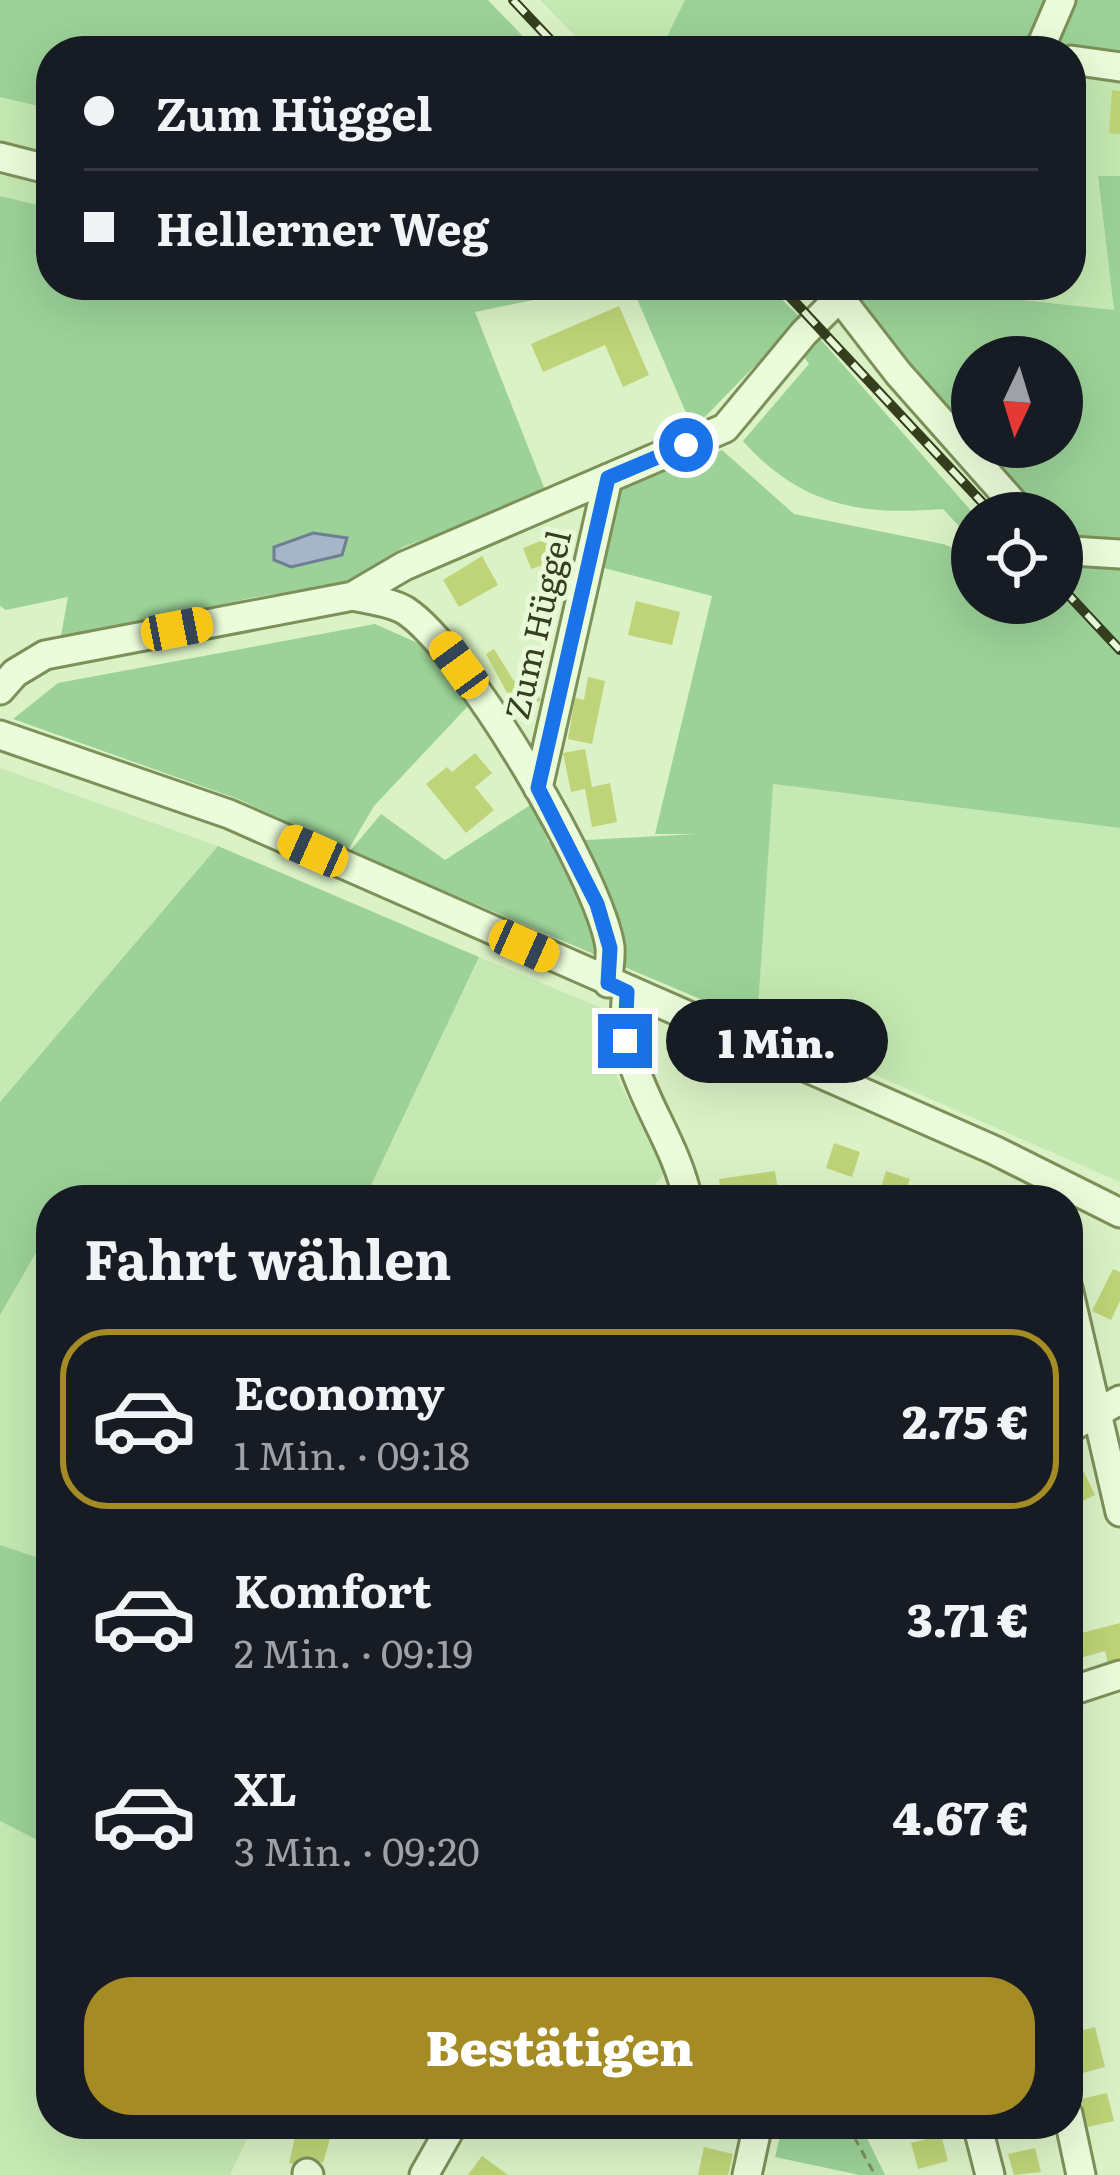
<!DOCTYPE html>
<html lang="de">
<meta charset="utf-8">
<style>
:root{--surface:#171b24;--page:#20242c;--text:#f1f3f6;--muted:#9ea1a6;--line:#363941;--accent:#a58b23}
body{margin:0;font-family:Literata,serif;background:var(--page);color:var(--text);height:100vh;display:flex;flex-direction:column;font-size:45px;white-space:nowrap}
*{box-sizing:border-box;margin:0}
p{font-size:39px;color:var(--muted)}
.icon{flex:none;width:66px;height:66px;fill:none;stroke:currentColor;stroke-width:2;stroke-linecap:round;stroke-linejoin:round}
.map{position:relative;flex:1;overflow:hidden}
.sheet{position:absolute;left:36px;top:1185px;width:1047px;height:954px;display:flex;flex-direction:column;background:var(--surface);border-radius:48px;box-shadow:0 12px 48px #0002}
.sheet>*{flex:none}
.banner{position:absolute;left:36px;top:36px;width:1050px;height:264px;border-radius:48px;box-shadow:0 12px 48px #0002;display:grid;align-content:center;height:264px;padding:0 48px;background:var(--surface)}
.needle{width:78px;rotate:184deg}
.controls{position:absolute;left:951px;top:336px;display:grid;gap:24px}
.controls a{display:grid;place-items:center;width:132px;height:132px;border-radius:50%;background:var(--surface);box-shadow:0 12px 48px #0002;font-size:60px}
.end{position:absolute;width:54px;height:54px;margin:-27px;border:15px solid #1a73e8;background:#fff;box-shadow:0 0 0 6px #fff}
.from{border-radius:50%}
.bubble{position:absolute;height:84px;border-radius:42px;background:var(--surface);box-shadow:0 12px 48px #0002;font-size:39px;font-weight:800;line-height:84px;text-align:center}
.car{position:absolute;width:36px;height:72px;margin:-36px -18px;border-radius:15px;box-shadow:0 0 9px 3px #0007;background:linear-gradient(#f5c518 24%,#345 0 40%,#f5c518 0 76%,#345 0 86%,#f5c518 0)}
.banner b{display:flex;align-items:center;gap:42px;height:114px;font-size:45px}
.banner b+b{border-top:3px solid var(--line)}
.banner i{width:30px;height:30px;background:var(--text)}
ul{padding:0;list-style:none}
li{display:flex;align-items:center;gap:36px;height:180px;margin:0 24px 18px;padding:0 24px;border:6px solid transparent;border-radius:48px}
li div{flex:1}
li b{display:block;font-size:45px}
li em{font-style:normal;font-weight:800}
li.selected{border-color:var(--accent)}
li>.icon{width:108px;height:108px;stroke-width:1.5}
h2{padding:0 48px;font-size:54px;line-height:144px}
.primary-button{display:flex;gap:24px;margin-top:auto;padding:24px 48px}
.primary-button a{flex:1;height:138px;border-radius:48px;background:var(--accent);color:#fff;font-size:48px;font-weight:800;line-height:138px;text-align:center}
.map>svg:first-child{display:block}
</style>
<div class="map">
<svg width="1120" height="2175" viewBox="0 0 1120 2175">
<rect width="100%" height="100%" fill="#dbf2c6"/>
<!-- farmland -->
<path fill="#c5e9b2" d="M540 0H685L660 51H590Z
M1071 58 1120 61V176L1098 177 1114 310 886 285H1071Z
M0 97 51 109V208L0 196Z
M0 768 218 846 0 1102Z
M772 784 1120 828V1182L757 1023Z
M479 957 604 1009 617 1077 665 1173 641 1200H364Z
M51 1227V1562L0 1545V1315Z
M0 1821 51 1847V2124H254L230 2175H0Z"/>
<!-- green -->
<path fill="#9cd298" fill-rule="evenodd" d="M0 0H488L537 51H51V109L0 97Z
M685 0H1052L1028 51H660Z
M1062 0H1120V60L1071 51H1039Z
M1098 176H1120V828L773 784 757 1023 350 851 381 814 445 860 535 802 548 842 697 834H655L712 596 600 567 619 489 722 450 794 514 943 544 972 555V603H1062V513H1016L840 298 852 285H886L1114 310ZM972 357H1062V447H972Z
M0 196 51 208V285H607L475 312 547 495 403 547 346 583 251 598 60 641 68 597 6 610 0 606Z
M631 285H767L804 321 785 335 693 429Z
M816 334 973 513 972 540 943 509C859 516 800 505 743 441L809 364 801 353Z
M375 624 429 648 469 705 374 806 348 850 238 799 13 719 58 683Z
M218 846 479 957 364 1200H112L72 1192 67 1200H51V1227L0 1315V1102Z
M0 1545 51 1562V1847L0 1821Z
M783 2124H860L885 2175H860L775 2157Z"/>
<!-- water -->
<path fill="#a7b6c6" stroke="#6d7e95" stroke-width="3" d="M313 533 347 538 342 555 291 567 274 560V547Z"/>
<!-- building -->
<path fill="#bfd478" d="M1112 90 1120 91V134L1109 133Z
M619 306 649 375 623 387 605 345 543 372 531 344Z
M556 535 563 558 531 569 523 548Z
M482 556 498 585 459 607 443 580Z
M636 601 680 612 672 645 628 635Z
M494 649 514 681 526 673 541 700 519 715 486 654Z
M588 677 605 681 592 744 568 739 575 698 584 700Z
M585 749 592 787 610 783 617 822 592 827 585 789 571 792 563 753Z
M475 753 492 773 475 787 494 810 466 833 426 784 447 767 452 772Z
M834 1143 860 1152 852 1177 826 1168Z
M775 1171 779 1196 722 1200 719 1179Z
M886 1171 910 1179 903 1198 880 1190Z
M1113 1269 1120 1272V1301L1111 1320 1092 1311Z
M1079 1462 1095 1495 1070 1507 1068 1467Z
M1120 1623V1664L1109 1667 1105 1651 1080 1658 1083 1670 1068 1674V1630L1073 1629 1074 1635Z
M1077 1935 1082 1963 1068 1966V1937Z
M1074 1982 1081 2012 1068 2015V1983Z
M1095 2027 1105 2067 1072 2076 1068 2034Z
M1107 2093 1114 2121 1088 2127 1081 2099Z
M298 2124H334L323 2163 302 2158 300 2165 289 2163Z
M994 2124H1039L1040 2128 997 2138Z
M941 2135 948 2161 918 2169 911 2143Z
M704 2147 733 2154 728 2175H698Z
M1035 2148 1041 2172 1014 2175 1008 2154Z
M482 2156 508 2175H468Z"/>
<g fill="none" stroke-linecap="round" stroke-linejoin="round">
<!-- minor casing -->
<g stroke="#7d9059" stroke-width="33">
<path id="minor" d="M1039 51 1061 0
M1071 60 1120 67
M0 157 51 170
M840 298 898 373 1022 513
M1062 543 1072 551 1120 554
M353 596C369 600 392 602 406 611 465 650 600 877 610 947 611 958 608 972 608 983
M0 690 15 673 45 655 353 596 404 566 725 428 804 333 852 285
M0 735 229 814 994 1150 1120 1213
M538 788 608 478
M627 992C615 1075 672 1124 688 1200
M1068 1288 1120 1512
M1068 1429 1120 1400
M1068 1692 1120 1675
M1068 2114 1081 2175
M977 2124 990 2175
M307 2173 309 2175
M424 2175 453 2124
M747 2175 758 2124"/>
</g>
<!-- path -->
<path stroke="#7d9059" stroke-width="3" stroke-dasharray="9 6" stroke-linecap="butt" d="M847 2124 875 2175"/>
<!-- minor -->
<use href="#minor" stroke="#ebfcda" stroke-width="27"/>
<!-- rail casing -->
<g stroke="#353f1e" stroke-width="10">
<path id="rail" d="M513 0 561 51
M779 285 992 513
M1062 588 1120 650"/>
</g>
<!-- rail -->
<use href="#rail" stroke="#e7f9d6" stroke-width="6" stroke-dasharray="18" stroke-linecap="butt"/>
</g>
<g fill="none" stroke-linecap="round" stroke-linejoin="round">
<!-- route -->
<path stroke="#1a73e8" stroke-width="15" d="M625 1041 627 992 608 983 610 948 597 904 538 788 608 478 686 445"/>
</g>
<g text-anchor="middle" stroke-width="10" stroke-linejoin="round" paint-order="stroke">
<!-- street labels -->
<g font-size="33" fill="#353f1e" stroke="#e7f9d6">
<text transform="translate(538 625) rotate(-77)" y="12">Zum Hüggel</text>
</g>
</g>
</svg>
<div class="controls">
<a><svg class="needle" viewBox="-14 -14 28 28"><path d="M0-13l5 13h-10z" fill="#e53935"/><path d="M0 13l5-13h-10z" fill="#9ea1a6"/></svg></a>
<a><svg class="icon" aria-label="locate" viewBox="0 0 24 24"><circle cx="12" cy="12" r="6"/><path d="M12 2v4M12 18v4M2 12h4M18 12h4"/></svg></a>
</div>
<i class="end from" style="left:686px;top:445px"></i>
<i class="end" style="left:625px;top:1041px"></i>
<div class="bubble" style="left:666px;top:999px;width:222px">1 Min.</div>
<i class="car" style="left:177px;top:629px;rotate:79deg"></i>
<i class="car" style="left:459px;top:665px;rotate:324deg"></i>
<i class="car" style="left:313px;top:851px;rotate:294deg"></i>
<i class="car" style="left:524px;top:946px;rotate:114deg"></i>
<div class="banner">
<b><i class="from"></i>Zum Hüggel</b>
<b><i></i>Hellerner Weg</b>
</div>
<section class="sheet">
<h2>Fahrt wählen</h2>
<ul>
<li class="selected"><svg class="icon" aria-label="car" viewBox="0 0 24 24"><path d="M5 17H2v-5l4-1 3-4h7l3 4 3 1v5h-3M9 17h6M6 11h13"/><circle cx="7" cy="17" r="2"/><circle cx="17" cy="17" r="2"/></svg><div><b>Economy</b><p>1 Min. · 09:18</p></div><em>2.75 €</em></li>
<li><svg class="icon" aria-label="car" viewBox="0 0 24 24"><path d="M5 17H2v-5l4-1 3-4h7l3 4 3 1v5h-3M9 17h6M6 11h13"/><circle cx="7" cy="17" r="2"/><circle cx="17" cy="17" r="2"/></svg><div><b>Komfort</b><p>2 Min. · 09:19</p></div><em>3.71 €</em></li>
<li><svg class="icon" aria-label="car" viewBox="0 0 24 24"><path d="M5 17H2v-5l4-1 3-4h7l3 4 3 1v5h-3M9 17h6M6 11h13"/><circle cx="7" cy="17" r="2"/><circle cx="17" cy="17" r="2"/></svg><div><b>XL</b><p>3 Min. · 09:20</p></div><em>4.67 €</em></li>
</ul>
<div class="primary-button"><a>Bestätigen</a></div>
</section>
</div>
